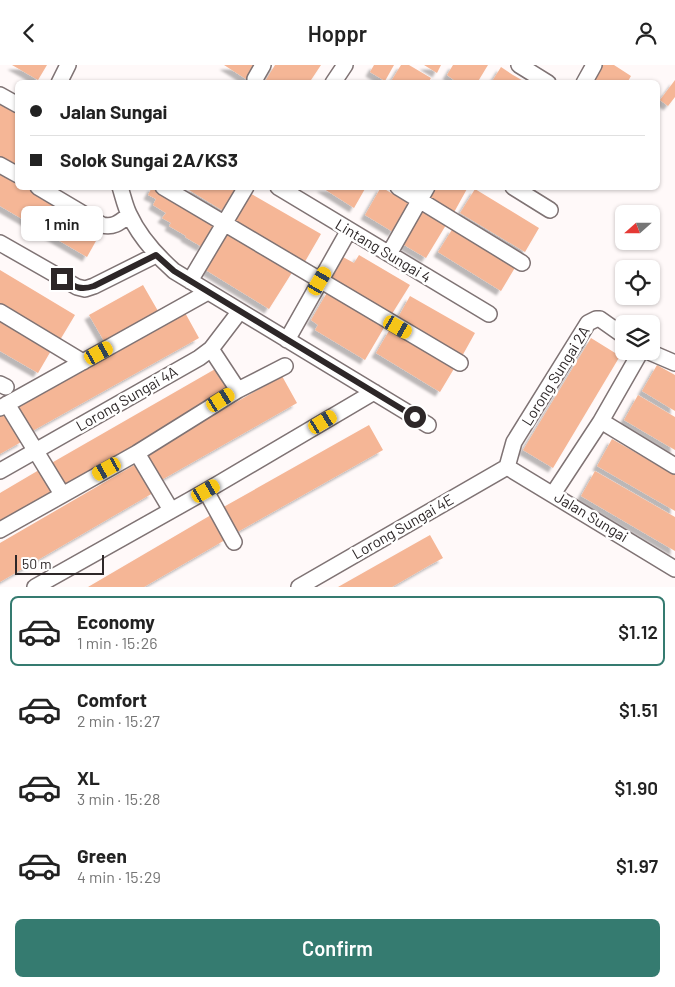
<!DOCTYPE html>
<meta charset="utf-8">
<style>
:root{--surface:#fff;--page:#f2f2f2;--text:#222;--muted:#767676;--line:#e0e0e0;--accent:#357b70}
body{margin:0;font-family:Barlow,sans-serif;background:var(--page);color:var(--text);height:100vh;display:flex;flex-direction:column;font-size:19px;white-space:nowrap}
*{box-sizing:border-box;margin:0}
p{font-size:16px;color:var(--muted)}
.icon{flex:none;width:28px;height:28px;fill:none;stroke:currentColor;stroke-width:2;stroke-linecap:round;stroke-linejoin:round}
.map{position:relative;height:522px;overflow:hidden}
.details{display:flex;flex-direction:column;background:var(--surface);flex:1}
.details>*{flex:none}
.top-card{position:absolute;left:15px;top:15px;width:645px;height:110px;border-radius:8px;box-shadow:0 1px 4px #0004;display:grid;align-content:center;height:110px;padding:0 15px;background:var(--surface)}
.needle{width:32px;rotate:249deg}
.tools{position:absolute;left:615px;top:140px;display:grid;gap:10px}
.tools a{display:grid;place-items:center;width:45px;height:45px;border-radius:8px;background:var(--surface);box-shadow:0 1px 4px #0004;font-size:25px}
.scale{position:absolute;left:15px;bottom:12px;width:89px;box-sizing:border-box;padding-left:5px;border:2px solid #2d2728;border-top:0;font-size:14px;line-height:18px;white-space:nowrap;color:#2d2728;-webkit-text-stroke:4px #fff;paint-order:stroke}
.end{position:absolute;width:22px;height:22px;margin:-11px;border:6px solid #2d2728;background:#fff;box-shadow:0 0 0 2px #fff}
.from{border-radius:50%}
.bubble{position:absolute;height:35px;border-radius:8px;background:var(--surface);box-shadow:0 1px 4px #0004;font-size:16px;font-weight:600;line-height:35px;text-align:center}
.car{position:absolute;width:15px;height:30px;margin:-15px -8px;border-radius:6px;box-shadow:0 0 4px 1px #0007;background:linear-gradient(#f5c518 24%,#345 0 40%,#f5c518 0 76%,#345 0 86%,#f5c518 0)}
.top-card b{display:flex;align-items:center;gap:18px;height:48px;font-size:19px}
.top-card b+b{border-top:1px solid var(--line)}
.top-card i{width:12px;height:12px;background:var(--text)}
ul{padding:9px 0 0;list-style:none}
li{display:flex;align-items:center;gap:15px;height:70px;margin:0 10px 8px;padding:0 5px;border:2px solid transparent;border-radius:8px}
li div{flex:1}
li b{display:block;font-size:19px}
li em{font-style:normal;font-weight:600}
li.current{border-color:var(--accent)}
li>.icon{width:45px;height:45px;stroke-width:1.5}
.primary-button{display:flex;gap:10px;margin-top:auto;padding:10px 15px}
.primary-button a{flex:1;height:58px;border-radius:8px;background:var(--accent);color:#fff;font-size:20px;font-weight:600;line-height:58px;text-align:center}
header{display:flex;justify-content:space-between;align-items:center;height:65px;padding:0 15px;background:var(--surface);font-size:22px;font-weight:600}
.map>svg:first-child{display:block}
</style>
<header><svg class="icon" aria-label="back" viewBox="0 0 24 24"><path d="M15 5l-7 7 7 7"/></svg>Hoppr<svg class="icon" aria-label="person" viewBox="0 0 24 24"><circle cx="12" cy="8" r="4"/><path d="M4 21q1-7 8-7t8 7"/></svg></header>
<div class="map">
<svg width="675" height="522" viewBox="0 0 675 522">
<defs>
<filter id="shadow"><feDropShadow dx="-4.5" dy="4.5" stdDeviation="1" flood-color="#0004"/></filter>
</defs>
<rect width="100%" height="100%" fill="#fff9f9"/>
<!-- building -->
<path fill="#f5b696" filter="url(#shadow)" d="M12 0H47L38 15Z
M224 0H259L249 16Z
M275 0H321L309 18H264Z
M374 0H394L385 16 370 7Z
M401 0H409L431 13 428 18H390Z
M424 0H441L437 8Z
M453 0H488L477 18H458L447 10Z
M597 0H614L631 11 627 18H598L589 12Z
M501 2 513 10 527 18H491Z
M675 15V32L668 41 660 35Z
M0 38 18 48V102L0 92Z
M0 108 18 118V122H25L101 167 87 192 0 141Z
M152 122H158L217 157 202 182 185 172 186 171 169 161 171 158 162 153 166 148 153 140 156 134 148 130Z
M184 122H235L239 125 225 147Z
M321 122H366L354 143Z
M381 122 410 139 393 167 365 150Z
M432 122H468L452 151 425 135Z
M475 124 539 163 525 187 460 148Z
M248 127 321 169 303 200 230 159Z
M419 144 446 160 426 193 399 177Z
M453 163 516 201 501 226 438 187Z
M227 165 293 206 269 244 204 204Z
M359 190 410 220 390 252 329 216 343 192 354 198Z
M0 205 75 250 60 275 0 239Z
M143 220 158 246 104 276 89 250Z
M328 226 385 261 365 295 315 265 318 260 311 255Z
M410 231 475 268 461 293 396 256Z
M183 244 199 273 29 368 13 339Z
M0 253 52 284 38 308 0 286Z
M390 264 455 302 440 327 376 288Z
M591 273 620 291 553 403 523 385Z
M657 300 675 310V346L642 326Z
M217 303 231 328 62 425 48 400Z
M282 311 297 338 158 417 143 390Z
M638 330 675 352V385L624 355Z
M6 345 23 376 0 389V348Z
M369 360 383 385 234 469 220 444Z
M612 374 675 410V446L597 401Z
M136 399 153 428 0 517V478Z
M39 405 54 430 0 462V428Z
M595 406 675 452V486L581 431Z
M211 450 225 475 144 522H88Z
M430 470 443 493 430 500 392 522H338Z"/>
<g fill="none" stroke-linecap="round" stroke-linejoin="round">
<!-- minor casing -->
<g stroke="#7f7374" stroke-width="18">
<path id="minor" d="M519 0 548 18
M255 14 263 0
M59 18 68 0
M333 18 345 0
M584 18 594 0
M0 30 18 40
M0 100 18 110
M38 122 102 160C114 163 120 157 129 150
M120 122C123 131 125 141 129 149 139 171 156 190 174 206L428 360
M163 122 460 298
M278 122 489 249
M398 122 522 198
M513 122 550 145
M0 178 77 222 85 224 94 221 156 190
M389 189 427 122
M190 216 246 122
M0 247 83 297
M287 275 349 165
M211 284 238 325
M647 286 675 298
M0 319 6 322
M7 339 62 429
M0 343 208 227
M601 356 675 401
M137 388 171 445
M507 402 514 377 588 258 596 254H600L624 271
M507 402 675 504
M0 406 199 293 211 284 240 246
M206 426 234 477
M553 429 601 356 641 286
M0 465 137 388 238 325 285 301
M35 522 206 426 374 327
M299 522 507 402"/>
</g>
<!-- minor -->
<use href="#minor" stroke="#fff" stroke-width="15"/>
</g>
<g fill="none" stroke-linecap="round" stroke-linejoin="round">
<!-- route -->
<path stroke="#2d2728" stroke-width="6" d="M62 214C74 221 79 226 94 221L156 190 174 206 415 352"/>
</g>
<g text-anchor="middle" stroke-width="5" stroke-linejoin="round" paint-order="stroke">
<!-- street labels -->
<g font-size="15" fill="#2d2728" stroke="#fff">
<text transform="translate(383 186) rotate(31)" y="5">Lintang Sungai 4</text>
<text transform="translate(556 311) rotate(-58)" y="5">Lorong Sungai 2A</text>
<text transform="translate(127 334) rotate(-30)" y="5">Lorong Sungai 4A</text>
<text transform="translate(591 452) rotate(31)" y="5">Jalan Sungai</text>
<text transform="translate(403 462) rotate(-30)" y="5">Lorong Sungai 4E</text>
</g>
</g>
</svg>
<div class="tools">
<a><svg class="needle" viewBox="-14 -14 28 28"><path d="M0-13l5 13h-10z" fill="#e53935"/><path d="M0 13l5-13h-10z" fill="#767676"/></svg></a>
<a><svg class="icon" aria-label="locate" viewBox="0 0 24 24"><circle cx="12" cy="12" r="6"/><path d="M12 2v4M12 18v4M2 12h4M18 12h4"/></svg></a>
<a><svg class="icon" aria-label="layers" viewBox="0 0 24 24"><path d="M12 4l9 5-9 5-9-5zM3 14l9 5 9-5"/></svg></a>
</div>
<div class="scale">50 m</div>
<i class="end from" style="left:415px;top:352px"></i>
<i class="end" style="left:62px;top:214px"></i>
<div class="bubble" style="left:21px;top:141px;width:82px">1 min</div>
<i class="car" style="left:320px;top:216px;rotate:30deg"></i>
<i class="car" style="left:398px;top:262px;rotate:120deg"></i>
<i class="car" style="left:99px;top:288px;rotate:61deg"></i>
<i class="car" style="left:221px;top:335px;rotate:58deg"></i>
<i class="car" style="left:323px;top:357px;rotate:59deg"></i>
<i class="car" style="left:107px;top:404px;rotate:241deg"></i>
<i class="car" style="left:206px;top:426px;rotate:60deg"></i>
<div class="top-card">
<b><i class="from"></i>Jalan Sungai</b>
<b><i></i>Solok Sungai 2A/KS3</b>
</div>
</div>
<section class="details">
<ul>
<li class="current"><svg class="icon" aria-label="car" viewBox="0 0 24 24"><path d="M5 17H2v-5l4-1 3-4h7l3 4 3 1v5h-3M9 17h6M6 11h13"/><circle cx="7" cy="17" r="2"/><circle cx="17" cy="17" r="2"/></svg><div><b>Economy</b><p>1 min · 15:26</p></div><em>$1.12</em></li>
<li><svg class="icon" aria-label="car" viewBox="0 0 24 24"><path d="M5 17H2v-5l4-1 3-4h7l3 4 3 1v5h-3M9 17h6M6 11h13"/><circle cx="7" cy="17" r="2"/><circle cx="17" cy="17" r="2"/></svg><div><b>Comfort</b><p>2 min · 15:27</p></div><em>$1.51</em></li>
<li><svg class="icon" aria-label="car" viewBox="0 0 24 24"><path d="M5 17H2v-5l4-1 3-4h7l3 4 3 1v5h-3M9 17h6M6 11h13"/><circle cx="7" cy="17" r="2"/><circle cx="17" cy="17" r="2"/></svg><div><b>XL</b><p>3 min · 15:28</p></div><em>$1.90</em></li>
<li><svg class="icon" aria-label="car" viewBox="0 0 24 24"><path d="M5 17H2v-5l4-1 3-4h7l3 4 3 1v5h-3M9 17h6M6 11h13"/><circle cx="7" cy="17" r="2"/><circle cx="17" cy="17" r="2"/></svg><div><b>Green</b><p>4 min · 15:29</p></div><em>$1.97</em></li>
</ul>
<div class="primary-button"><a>Confirm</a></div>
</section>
